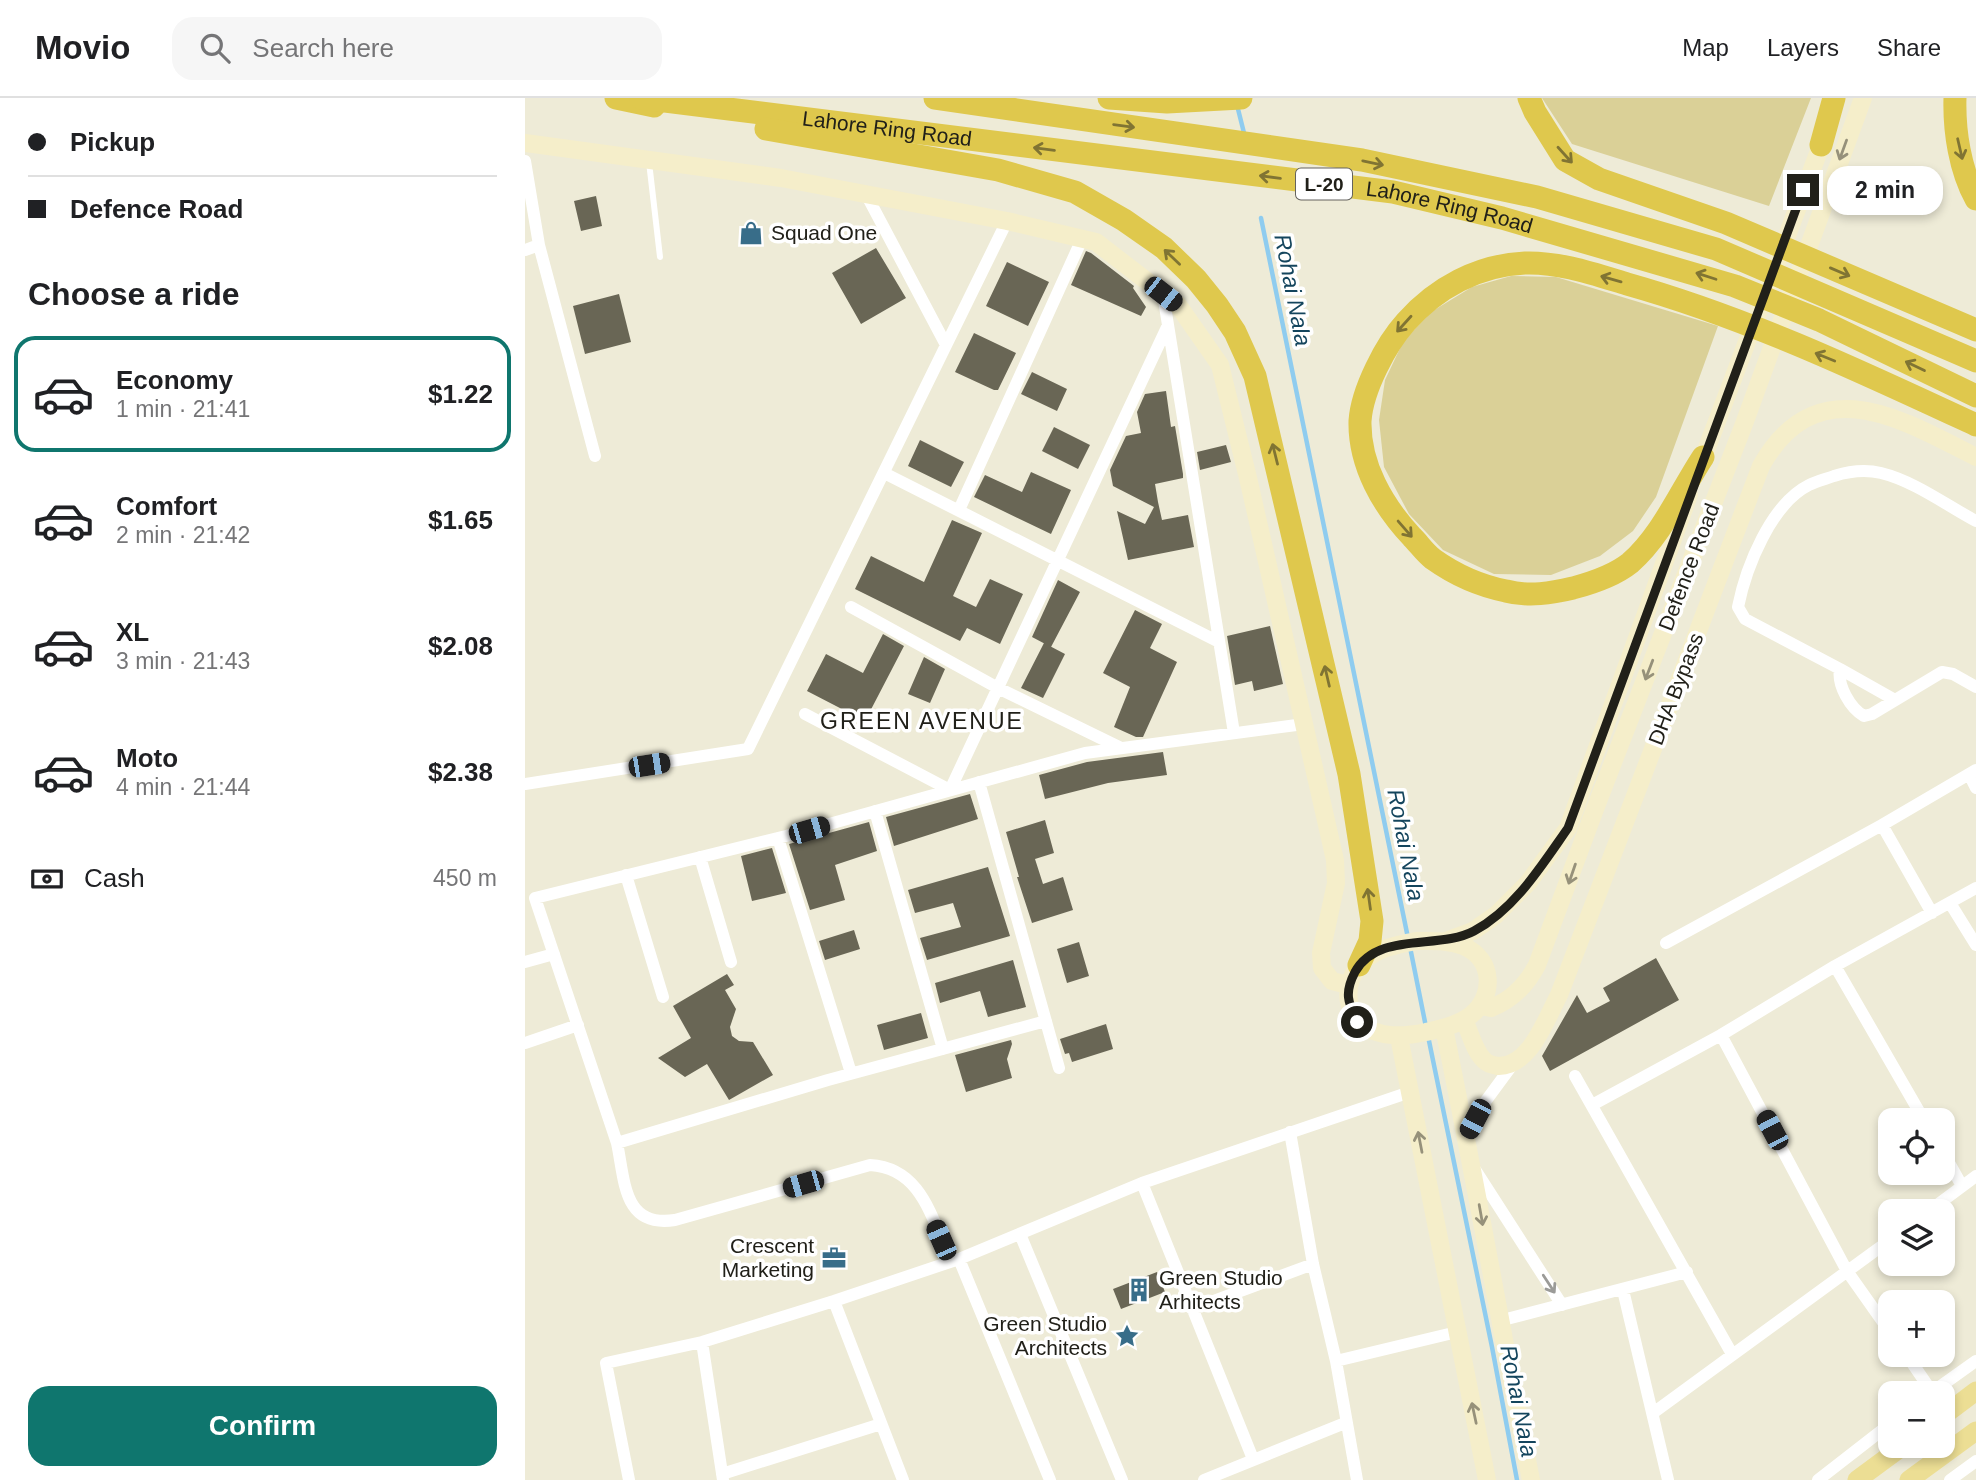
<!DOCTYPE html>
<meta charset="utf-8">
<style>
:root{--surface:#fff;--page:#f6f6f6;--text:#202124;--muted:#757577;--line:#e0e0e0;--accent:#0f766e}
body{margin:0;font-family:Helvetica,sans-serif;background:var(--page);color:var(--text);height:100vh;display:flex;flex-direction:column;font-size:26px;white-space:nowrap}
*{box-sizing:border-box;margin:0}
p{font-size:23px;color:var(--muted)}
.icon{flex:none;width:38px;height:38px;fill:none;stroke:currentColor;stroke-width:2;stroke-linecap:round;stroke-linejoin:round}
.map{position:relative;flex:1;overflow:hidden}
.panel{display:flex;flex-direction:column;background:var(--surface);width:525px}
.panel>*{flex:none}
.guide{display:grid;align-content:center;height:154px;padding:0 28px;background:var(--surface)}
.fabs{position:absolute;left:1353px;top:1010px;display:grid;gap:14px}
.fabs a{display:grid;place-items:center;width:77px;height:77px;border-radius:14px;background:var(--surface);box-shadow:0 4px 10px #0003;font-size:35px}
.end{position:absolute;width:32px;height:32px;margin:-16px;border:9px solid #212019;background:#fff;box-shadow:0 0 0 4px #fff}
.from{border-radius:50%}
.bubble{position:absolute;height:49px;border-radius:21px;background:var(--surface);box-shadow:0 4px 10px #0003;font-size:23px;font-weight:700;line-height:49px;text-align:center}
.car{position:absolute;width:21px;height:42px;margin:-21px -10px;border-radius:9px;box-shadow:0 0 5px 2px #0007;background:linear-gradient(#222 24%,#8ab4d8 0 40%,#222 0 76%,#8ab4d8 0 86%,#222 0)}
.guide b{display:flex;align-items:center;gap:24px;height:66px;font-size:26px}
.guide b+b{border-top:2px solid var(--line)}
.guide i{width:18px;height:18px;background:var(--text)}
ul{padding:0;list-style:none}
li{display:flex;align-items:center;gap:21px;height:116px;margin:0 14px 10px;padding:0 14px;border:4px solid transparent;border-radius:21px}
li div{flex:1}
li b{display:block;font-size:26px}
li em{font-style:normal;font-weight:700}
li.selected{border-color:var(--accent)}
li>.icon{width:63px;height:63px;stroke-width:1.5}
h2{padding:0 28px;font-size:32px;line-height:84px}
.pay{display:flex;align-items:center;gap:18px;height:77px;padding:0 28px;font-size:26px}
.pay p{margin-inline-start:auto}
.button{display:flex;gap:14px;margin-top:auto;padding:14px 28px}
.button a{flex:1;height:80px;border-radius:21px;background:var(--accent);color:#fff;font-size:28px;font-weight:700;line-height:80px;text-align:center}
header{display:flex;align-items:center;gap:42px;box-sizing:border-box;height:98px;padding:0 35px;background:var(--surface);border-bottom:2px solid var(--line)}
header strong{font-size:33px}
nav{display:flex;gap:38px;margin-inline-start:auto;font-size:24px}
.search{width:490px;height:63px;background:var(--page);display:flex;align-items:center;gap:18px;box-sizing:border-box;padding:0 24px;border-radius:21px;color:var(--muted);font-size:26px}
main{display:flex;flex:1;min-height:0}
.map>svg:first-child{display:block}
</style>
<header>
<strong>Movio</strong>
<div class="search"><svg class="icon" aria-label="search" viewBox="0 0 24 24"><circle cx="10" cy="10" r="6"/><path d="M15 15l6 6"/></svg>Search here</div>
<nav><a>Map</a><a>Layers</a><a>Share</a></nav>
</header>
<main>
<section class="panel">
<div class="guide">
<b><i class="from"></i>Pickup</b>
<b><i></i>Defence Road</b>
</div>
<h2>Choose a ride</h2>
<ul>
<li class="selected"><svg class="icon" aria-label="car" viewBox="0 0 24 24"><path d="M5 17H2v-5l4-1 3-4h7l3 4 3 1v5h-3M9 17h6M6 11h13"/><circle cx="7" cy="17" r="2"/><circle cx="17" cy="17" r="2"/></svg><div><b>Economy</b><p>1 min · 21:41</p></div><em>$1.22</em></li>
<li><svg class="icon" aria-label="car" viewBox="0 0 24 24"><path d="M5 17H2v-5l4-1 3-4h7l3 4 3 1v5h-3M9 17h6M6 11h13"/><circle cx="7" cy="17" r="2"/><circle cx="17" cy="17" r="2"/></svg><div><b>Comfort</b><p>2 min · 21:42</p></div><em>$1.65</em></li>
<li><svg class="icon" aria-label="car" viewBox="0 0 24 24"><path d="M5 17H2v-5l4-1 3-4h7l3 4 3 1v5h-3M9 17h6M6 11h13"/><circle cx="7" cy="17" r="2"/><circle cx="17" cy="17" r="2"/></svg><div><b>XL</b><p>3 min · 21:43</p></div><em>$2.08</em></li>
<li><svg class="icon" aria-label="car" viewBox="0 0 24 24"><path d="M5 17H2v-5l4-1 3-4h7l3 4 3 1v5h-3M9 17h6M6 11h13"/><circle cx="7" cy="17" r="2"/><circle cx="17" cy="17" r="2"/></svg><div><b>Moto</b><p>4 min · 21:44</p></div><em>$2.38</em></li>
</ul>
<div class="pay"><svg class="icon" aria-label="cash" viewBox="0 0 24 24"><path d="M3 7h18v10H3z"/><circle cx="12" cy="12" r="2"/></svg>Cash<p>450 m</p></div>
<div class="button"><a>Confirm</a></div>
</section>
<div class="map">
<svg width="1451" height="1382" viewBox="0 0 1451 1382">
<rect width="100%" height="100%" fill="#eeebd7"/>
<!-- green -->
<path fill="#dad097" d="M1017 0H1286L1244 108 1047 46Z
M986 178 1031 179 1193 228 1131 399 1108 433 1075 458 1026 477 969 476 918 452 884 416 859 369 854 322 860 282 878 244 906 214 947 189Z"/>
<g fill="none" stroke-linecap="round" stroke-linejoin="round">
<!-- stream -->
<path stroke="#8fccef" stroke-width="4.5" d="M713 11 719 35
M736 120 883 840
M885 849 901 929
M903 938 967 1249
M967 1249 992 1382"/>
</g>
<!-- building -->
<path fill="#696655" d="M71 98 77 128 56 133 49 103Z
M351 150 381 200 336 226 307 175Z
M561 153 566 155 609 188 608 190 621 209 616 218 546 187Z
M482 164 524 184 503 228 461 208Z
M94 196 106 244 60 256 48 208Z
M449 235 491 255 473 292H469L430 274Z
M507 274 542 291 532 313 496 296Z
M641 293 646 329 650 328 658 376V380L630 386 633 404 637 422 663 417 669 449 603 462 592 413 620 426 629 409 588 388 585 372 601 338 616 335 612 314 620 296Z
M529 329 565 347 553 371 517 353Z
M395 342 439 364 426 389 383 368Z
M701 347 706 364 675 372 672 354Z
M506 374 546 392 526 436 449 399 460 377 497 394Z
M427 422 457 435 428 498 451 509 465 481 498 496 475 546 442 530 435 543 330 491 346 458 399 484Z
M533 482 555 494 526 549 507 539Z
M610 512 637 526 625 550 652 564 618 639H611L589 629 605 589 578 575Z
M745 528 758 586 729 593 727 583 710 587 702 538Z
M358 536 379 548 340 623 282 593 301 556 338 575Z
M519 545 540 556 518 600 496 590Z
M399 559 420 571 405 605 383 596Z
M638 654 642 677 583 685 520 701 514 677 562 664Z
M445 696 453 721 369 748 361 719Z
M520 722 529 755 510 761 518 786 538 779 548 812 507 825 492 779H494L481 734Z
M344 724 352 753 310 767 320 802 285 812 264 746Z
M247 750 261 795 227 803 216 758Z
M463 769 485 838 402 862 395 840 436 829 428 805 390 815 383 792Z
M329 832 335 851 300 862 294 843Z
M554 844 564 878 542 885 532 851Z
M1131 860 1154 902 1025 973 1017 958 1052 897 1062 915 1085 903 1078 890Z
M488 862 501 909 463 919 455 893 415 905 410 885Z
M202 876 209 887 200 892 211 911 205 929 207 938 214 943 228 944 248 977 204 1002 182 966 160 979 133 960 166 940 148 908Z
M396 915 403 940 359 952 352 927Z
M581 926 588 951 547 964 544 955 540 956 535 941Z
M486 942 487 946 482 961 487 980 441 994 430 957Z
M632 1174 640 1194 596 1211 588 1191Z"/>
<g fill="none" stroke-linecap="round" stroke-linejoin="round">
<!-- lane -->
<path stroke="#fff" stroke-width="6" d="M124 64 135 159"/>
<!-- street -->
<path stroke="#fff" stroke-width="12" d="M0 63 14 147 0 152
M341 96 421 247
M14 147 70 358
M638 196 709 635
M359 375 694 544
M434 412 557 141
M1451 423C1421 407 1389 383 1356 375 1339 371 1325 373 1309 378 1301 381 1292 383 1284 387 1246 406 1221 469 1213 509L1220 521 1315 571C1312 587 1325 610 1339 618L1347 616 1417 574 1428 576 1451 589
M326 509 473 590 596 650
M1315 571 1370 602
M280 616 425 692 643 227
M1444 676 1451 690
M454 684 534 970
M0 686 223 651 482 123
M350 713 418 951
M1357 727 1451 672
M253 740 326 975
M175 759 206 864
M101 777 138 899
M1425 805 1451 847
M1141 845 1357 727 1407 815
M0 864 29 856
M1310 868 1399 1022
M521 923 303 982 92 1045 10 800 261 738 560 655 779 626
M1196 937 1322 1173 1365 1234
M0 945 53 927
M1050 978 1207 1256
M1067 1007 1196 937 1310 868 1451 790
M765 1034 788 1166 811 1263 832 1382
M941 1038 960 1004 988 966
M92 1045C100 1083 98 1130 150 1122L345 1067C398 1070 407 1123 426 1163
M1418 1054 1437 1088
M949 1070 1037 1207
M617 1085 728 1361
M1404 1113 1451 1078
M495 1136 597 1382
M434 1161 525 1382
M1098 1192 1143 1382
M309 1203 378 1382
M667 1211 788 1166
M974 1223 1162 1174
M177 1244 198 1382
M1381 1256 1407 1294
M811 1263 932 1234
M1406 1295 1451 1263
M1128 1315 1365 1142
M197 1376 356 1326
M104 1382 81 1265 177 1244 309 1203 434 1161 617 1085 885 994
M679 1382 820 1325
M1293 1382 1365 1326
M1425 1382 1451 1363"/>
<!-- secondary -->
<path stroke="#f5eeca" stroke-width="18" d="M0 45 256 80 482 123 571 144 653 207 695 267 723 380 810 762 811 785 796 855 797 870 807 883 823 887
M1174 371 1300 37
M891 843C907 843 923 842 938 848 969 861 970 898 946 917 933 927 917 930 901 934 878 939 855 940 835 926 830 923 829 918 827 913 817 891 829 865 850 855 862 848 877 846 891 843Z
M921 843 948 833 971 817 1003 785 1043 730 1164 397
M957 908 966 910C987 902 1002 886 1012 867L1070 711 1219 326 1338 0
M939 922C945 934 949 952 958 961 962 966 967 967 973 968 1005 969 1021 921 1034 897L1236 368C1292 269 1376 321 1451 359
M919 930C950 1080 976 1231 1006 1382
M874 939 962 1382"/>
<!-- primary -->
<path stroke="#ecde94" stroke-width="19" d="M1418 1318 1451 1293
M1332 1382 1378 1348
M1384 1382 1451 1333"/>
<!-- highway -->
<g stroke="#dfc84d" stroke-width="23">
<path d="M91 0 129 8"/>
<path id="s1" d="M116 0 868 94 977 120 1210 188 1294 222 1451 298"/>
<path d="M410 0 837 62 1012 99 1191 151 1451 263"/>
<path d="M584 0 642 4 716 0"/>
<path d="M1004 0 1010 14 1040 62 1074 81 1201 125 1451 232"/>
<path d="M1430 0C1429 33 1435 72 1451 101"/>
<path d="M241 31 473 72 550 94 599 122 639 150 671 181 692 207 710 234 730 278 824 676 847 823 845 843 834 867"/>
<path d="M1296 47 1309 0"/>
<path d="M1178 359C1155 394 1137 437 1105 465 1090 477 1067 485 1048 490 1027 495 1004 499 981 493 956 488 929 476 908 461 900 455 894 446 887 439 858 408 834 367 835 323 837 292 861 246 881 224 911 190 953 167 1000 165 1035 164 1069 176 1102 186 1223 220 1337 274 1451 327"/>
</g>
</g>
<!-- one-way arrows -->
<defs><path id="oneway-shaft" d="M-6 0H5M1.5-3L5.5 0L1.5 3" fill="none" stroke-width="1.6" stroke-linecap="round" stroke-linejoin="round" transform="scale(1.75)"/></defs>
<g stroke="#807433">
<use href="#oneway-shaft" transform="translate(599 28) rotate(8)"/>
<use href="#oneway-shaft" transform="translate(519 51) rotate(-173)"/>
<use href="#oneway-shaft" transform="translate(1435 51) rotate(77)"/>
<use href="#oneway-shaft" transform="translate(1040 57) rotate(48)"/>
<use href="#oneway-shaft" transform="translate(848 65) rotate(12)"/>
<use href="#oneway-shaft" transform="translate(745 79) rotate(-173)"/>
<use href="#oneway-shaft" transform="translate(647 159) rotate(-136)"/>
<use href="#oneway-shaft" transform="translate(1315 174) rotate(23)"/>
<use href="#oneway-shaft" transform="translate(1181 178) rotate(-162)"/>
<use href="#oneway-shaft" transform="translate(1086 181) rotate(-164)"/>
<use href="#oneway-shaft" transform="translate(879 226) rotate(132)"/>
<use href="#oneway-shaft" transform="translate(1300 259) rotate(-158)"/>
<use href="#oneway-shaft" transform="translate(1390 268) rotate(-154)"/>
<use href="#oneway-shaft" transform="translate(750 356) rotate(-104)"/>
<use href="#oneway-shaft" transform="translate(880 431) rotate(49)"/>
<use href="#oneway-shaft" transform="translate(802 578) rotate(-103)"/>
<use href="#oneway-shaft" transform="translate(844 801) rotate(-98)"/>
</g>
<g stroke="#96917a">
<use href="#oneway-shaft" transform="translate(1318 52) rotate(110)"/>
<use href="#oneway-shaft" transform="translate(1124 572) rotate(111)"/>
<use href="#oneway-shaft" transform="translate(1047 776) rotate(109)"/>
<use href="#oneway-shaft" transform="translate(895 1044) rotate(-101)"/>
<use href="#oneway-shaft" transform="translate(956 1117) rotate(80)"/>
<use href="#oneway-shaft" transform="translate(949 1315) rotate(-102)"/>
</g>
<use stroke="#9b9b98" href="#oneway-shaft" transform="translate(1024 1186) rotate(57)"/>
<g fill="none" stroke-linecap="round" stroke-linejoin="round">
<!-- route -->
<path stroke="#212019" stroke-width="9" d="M832 924C823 904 819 895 830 874 852 833 914 852 949 833 990 811 1017 767 1043 730L1278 92"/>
</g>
<!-- icons -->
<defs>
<g id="shop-bare" transform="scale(1.89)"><path d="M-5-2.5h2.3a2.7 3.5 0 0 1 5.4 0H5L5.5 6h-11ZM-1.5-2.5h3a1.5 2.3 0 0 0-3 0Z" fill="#386d89" stroke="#fff" stroke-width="2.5" paint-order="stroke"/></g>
<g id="office-bare" transform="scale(1.89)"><path d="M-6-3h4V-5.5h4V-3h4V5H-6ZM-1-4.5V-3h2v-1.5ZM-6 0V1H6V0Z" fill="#386d89" stroke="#fff" stroke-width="2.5" paint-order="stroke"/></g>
<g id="building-bare" transform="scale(1.89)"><path d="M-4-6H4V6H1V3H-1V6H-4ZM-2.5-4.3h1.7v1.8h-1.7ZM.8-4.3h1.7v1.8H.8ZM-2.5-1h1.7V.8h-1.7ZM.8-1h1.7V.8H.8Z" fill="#386d89" stroke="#fff" stroke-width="2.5" paint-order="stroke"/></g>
<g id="sight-bare" transform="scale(1.89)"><path d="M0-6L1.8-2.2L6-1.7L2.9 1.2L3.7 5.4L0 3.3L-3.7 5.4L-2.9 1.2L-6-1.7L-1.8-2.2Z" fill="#386d89" stroke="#fff" stroke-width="2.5" paint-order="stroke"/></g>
</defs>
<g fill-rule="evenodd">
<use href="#shop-bare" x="226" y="135"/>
<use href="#office-bare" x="309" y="1160"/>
<use href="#building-bare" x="614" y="1192"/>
<use href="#sight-bare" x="602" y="1238"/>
</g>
<g text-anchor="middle" stroke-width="7" stroke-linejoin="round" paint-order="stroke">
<!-- shield labels -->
<rect fill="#fff" stroke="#64635e" stroke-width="2" x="771" y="70.5" width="56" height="31" rx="5"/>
<g font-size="19" font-weight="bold" fill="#212019">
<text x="799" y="93">L-20</text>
</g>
<!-- street labels -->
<g font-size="21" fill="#212019" stroke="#fff">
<text dy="7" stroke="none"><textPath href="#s1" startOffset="248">Lahore Ring Road</textPath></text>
<text dy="7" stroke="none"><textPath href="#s1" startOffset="816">Lahore Ring Road</textPath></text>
<text transform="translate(1164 469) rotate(-69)" y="7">Defence Road</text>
<text transform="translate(1151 591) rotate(-69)" y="7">DHA Bypass</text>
</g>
<!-- poi labels -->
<g font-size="21" fill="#212019" stroke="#fff" text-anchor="start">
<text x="246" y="142">Squad One</text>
<text x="289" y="1155" text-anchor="end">Crescent<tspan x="289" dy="24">Marketing</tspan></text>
<text x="634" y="1187">Green Studio<tspan x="634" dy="24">Arhitects</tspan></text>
<text x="582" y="1233" text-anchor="end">Green Studio<tspan x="582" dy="24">Architects</tspan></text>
</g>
<!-- water labels -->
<g font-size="23" font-style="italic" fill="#14455d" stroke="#fff">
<text transform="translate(768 192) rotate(79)" y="8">Rohai Nala</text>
<text transform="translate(881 747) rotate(79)" y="8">Rohai Nala</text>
<text transform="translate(994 1303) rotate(79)" y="8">Rohai Nala</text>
</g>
<!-- neighbourhood labels -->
<g font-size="23" letter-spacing="2" fill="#212019" stroke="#fff">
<text x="397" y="631">GREEN AVENUE</text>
</g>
</g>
</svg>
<div class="fabs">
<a><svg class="icon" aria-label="locate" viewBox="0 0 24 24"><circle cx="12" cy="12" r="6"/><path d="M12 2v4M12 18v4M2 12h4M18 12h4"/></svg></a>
<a><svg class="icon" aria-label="layers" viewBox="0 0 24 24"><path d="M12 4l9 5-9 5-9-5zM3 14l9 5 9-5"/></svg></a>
<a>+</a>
<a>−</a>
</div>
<i class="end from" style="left:832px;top:924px"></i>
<i class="end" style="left:1278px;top:92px"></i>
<div class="bubble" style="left:1302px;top:68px;width:116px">2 min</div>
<i class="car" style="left:638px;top:196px;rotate:128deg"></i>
<i class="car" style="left:124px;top:667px;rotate:81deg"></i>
<i class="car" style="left:284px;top:732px;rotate:74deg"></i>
<i class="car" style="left:950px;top:1021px;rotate:208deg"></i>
<i class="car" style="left:1247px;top:1032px;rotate:332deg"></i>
<i class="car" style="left:278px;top:1086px;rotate:254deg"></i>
<i class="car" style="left:416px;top:1142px;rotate:336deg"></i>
</div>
</main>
